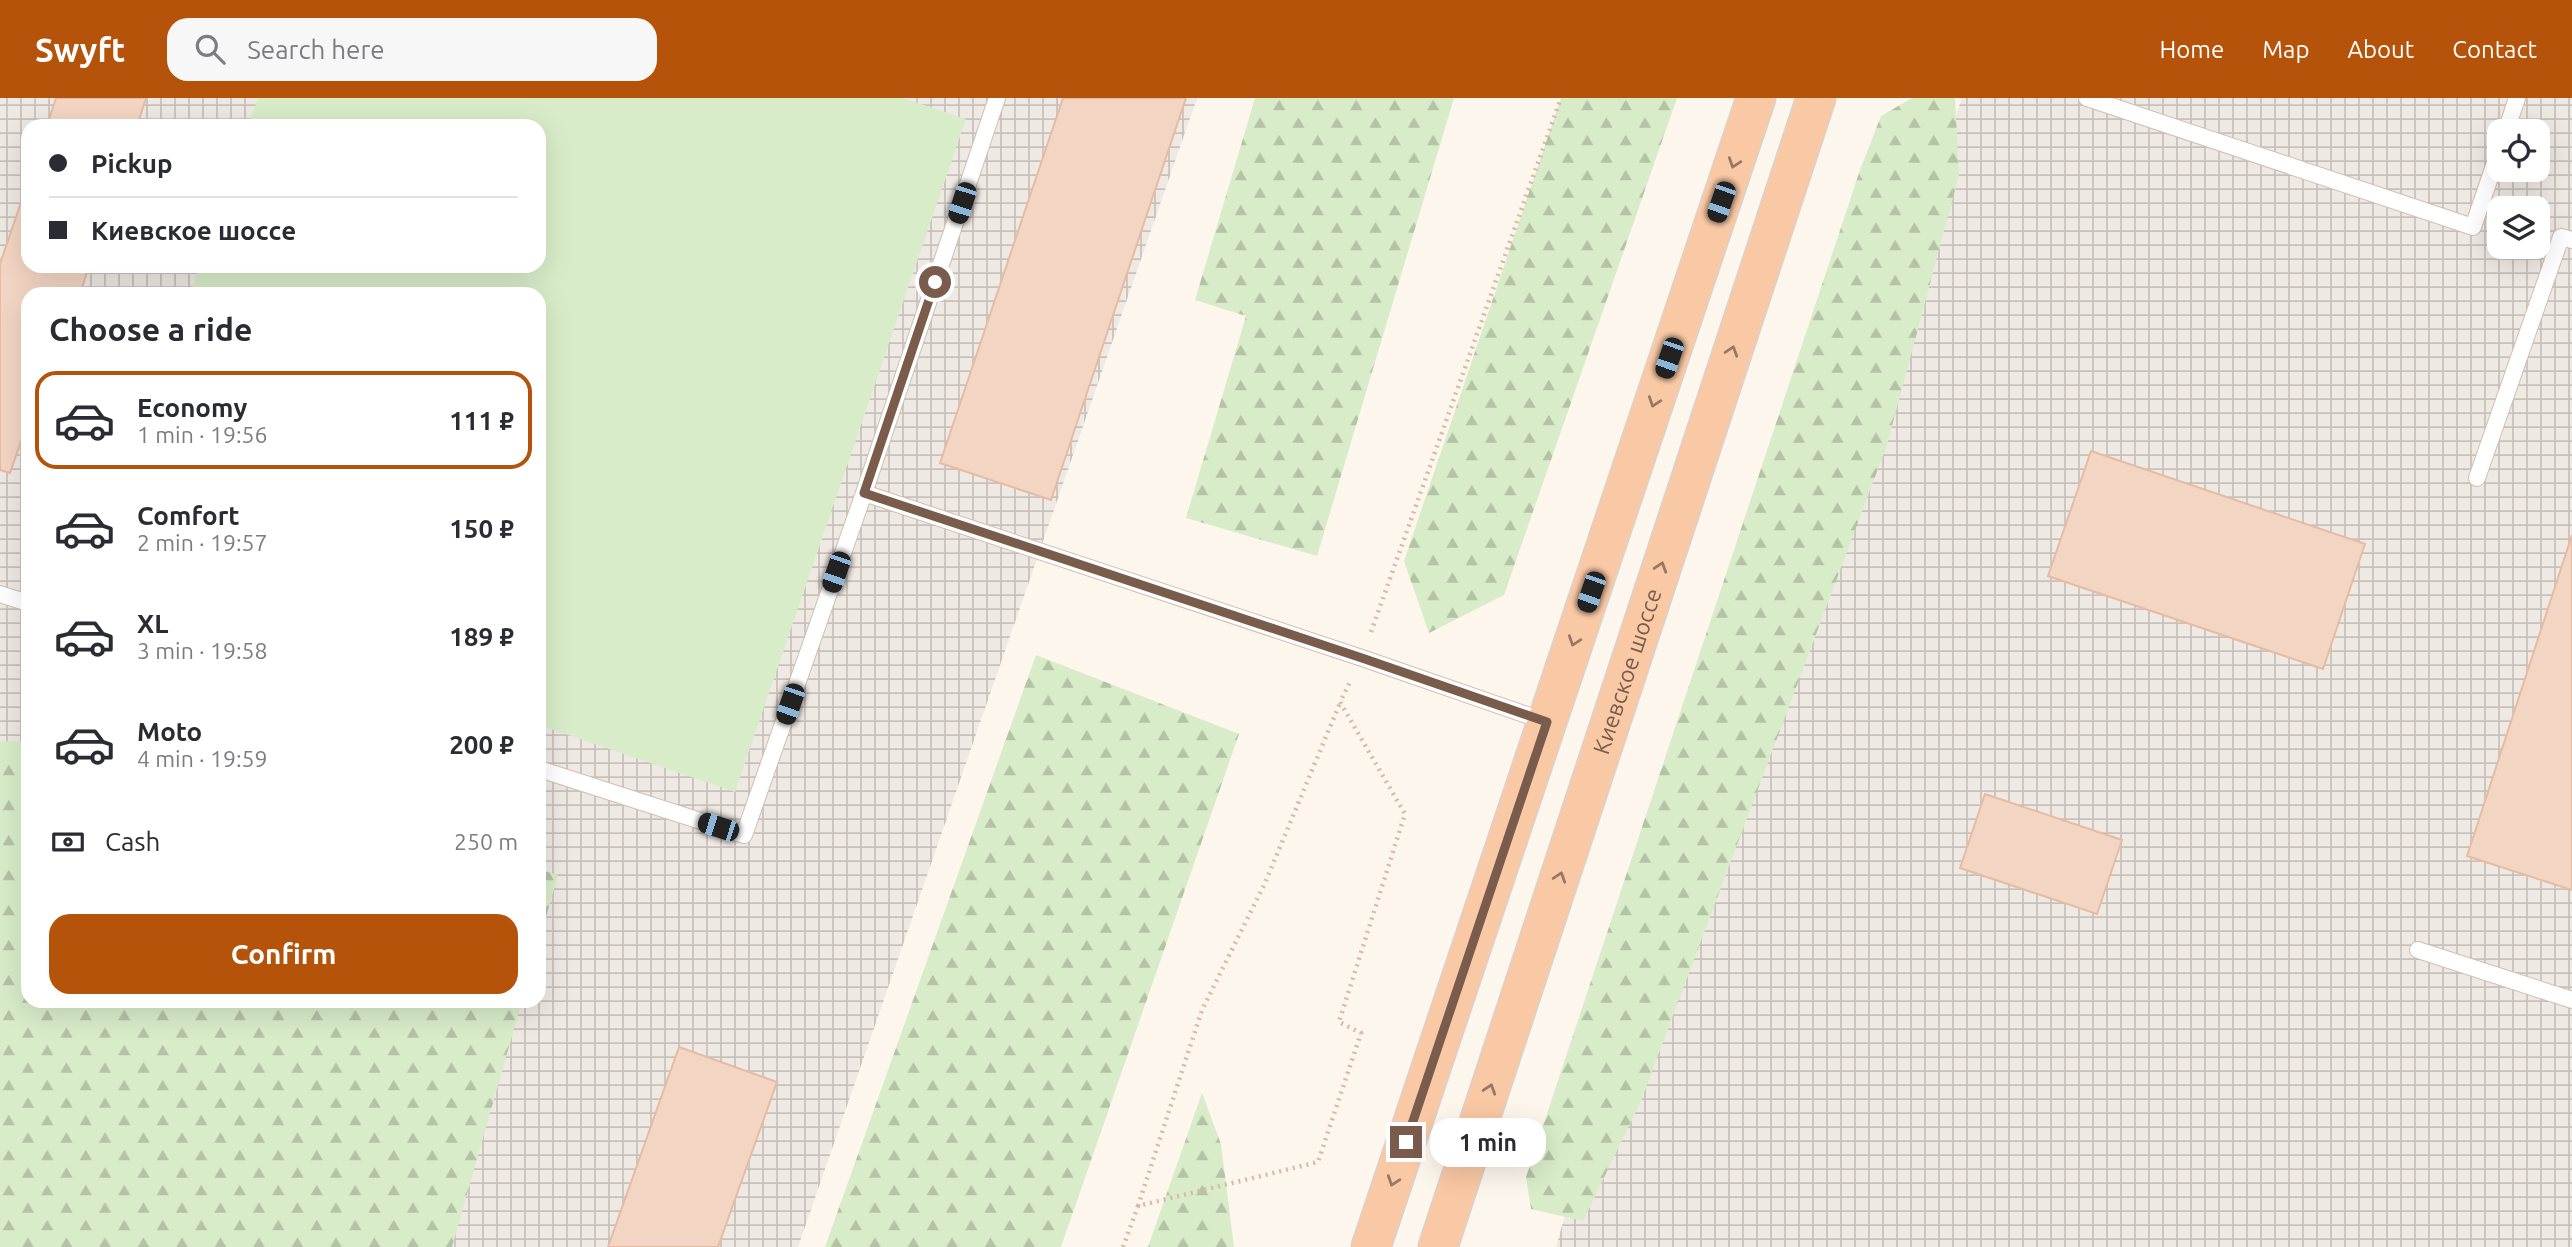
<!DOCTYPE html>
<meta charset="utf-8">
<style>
:root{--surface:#fff;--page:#f7f7f7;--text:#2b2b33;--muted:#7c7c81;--line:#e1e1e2;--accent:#b45309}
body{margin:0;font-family:Ubuntu,sans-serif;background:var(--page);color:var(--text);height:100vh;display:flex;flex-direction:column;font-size:26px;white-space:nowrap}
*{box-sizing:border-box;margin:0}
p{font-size:23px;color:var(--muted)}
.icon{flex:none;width:38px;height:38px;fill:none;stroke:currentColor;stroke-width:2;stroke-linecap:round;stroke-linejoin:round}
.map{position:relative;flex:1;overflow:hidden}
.details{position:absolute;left:21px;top:189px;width:525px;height:721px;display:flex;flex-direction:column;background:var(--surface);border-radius:21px;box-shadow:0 7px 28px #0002}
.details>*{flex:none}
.top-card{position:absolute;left:21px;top:21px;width:525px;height:154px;border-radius:21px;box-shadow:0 7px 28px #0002;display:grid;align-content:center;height:154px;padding:0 28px;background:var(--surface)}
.fabs{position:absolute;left:2487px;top:21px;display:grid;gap:14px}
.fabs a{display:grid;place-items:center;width:63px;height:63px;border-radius:14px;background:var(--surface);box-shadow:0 7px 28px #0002;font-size:35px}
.end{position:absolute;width:32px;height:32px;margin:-16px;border:9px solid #7a5c4d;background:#fff;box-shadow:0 0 0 4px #fff}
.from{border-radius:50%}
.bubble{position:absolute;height:49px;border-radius:21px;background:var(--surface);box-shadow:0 7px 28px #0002;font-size:23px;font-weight:700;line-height:49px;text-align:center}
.car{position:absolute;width:21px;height:42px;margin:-21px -10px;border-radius:9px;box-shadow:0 0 5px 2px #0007;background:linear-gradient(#222 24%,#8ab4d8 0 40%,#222 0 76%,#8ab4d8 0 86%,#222 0)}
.top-card b{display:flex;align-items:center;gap:24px;height:66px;font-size:26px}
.top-card b+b{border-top:2px solid var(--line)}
.top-card i{width:18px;height:18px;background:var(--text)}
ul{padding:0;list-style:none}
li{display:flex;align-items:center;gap:21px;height:98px;margin:0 14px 10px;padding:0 14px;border:4px solid transparent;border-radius:21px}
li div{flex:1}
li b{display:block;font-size:26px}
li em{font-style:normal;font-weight:700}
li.current{border-color:var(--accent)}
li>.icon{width:63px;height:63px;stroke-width:1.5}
h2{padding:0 28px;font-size:32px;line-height:84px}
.pay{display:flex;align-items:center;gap:18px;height:77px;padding:0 28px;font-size:26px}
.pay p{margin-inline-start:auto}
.button{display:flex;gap:14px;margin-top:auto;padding:14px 28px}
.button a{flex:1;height:80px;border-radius:21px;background:var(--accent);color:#fff;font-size:28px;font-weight:700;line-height:80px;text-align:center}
header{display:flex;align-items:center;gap:42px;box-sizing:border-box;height:98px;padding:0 35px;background:var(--accent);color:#fff}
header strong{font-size:33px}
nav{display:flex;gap:38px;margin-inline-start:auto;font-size:24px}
.search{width:490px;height:63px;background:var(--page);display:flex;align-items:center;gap:18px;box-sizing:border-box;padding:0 24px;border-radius:21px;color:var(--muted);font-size:26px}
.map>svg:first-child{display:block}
</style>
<header>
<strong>Swyft</strong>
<div class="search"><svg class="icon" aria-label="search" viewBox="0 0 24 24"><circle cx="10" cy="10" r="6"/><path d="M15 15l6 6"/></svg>Search here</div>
<nav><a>Home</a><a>Map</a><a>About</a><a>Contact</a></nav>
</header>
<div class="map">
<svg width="2572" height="1149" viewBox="0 0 2572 1149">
<defs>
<pattern id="industrial-grid" width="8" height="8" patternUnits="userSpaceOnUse" patternTransform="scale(1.75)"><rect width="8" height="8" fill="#efe9e4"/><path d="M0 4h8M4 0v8" fill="none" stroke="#c7c0bb"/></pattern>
<pattern id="forest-firs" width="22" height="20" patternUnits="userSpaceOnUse" patternTransform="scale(1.75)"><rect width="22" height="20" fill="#d8ecc9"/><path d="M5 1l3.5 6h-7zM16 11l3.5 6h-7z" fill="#b4c2a5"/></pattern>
</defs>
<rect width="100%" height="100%" fill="#fdf6ec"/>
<!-- industrial -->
<path fill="url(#industrial-grid)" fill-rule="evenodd" d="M0 0H1197L798 1149H0ZM28 28H539V168H28ZM28 196H539V903H28Z
M1962 0H2572V1149H1556L1587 1039ZM2499 33H2538V72H2499ZM2499 110H2538V149H2499Z"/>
<!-- green -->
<path fill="#d8ecc9" d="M258 0H903L966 21 735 694 539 627V196H190L200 168H539V28H248Z"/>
<!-- forest -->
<path fill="url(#forest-firs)" d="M1255 0H1454L1317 458 1186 420 1246 218 1195 202Z
M1561 0H1677L1504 497 1429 535 1404 463Z
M1912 0H1955L1959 77 1887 347 1641 1003 1583 1123 1531 1111 1526 1079 1860 72 1881 18Z
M1036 557 1239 636 1061 1149H825Z
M0 643 28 644V903H522L452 1149H0Z
M539 771 558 777 539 844Z
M1202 995 1221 1046 1234 1149H1148Z"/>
<!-- building -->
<path fill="#f3d5c3" stroke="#e6bba3" stroke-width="2" d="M56 0H146L137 28H47Z
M1063 0H1186L1051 402 940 365Z
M28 84V168H89L80 196H28V323L10 375 0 372V166Z
M2091 353 2365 446 2323 571 2048 478Z
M2572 437V792L2467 758Z
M1985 696 2122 742 2097 816 1960 770Z
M679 949 777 984 718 1149H608Z"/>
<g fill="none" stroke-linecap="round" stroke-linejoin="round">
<!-- service casing -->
<g stroke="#d1beb0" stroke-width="18">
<path id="service" d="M2087 0 2473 129 2499 53
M2506 33 2517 0
M2477 380 2561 139 2572 142
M864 395 997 0
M0 496 28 505
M539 671 744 737 864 395 1362 560 1547 624
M2418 852 2572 902"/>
</g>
<!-- trunk casing -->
<g stroke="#dad1cd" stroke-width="41">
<g id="trunk">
<path d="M1371 1149 1756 0"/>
<path id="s1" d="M1438 1149 1816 0"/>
</g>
</g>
<!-- path -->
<path stroke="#d9b8a5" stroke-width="4.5" stroke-dasharray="2 5" stroke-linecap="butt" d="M1371 534 1561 0
M1138 1108 1202 912 1265 785 1340 605
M1123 1149 1138 1108 1318 1064 1361 935 1339 924 1405 716 1340 604 1350 584"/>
<!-- service -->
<use href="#service" stroke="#fff" stroke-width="16"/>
<!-- trunk -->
<use href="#trunk" stroke="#f9c8a4" stroke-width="38"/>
</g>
<!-- one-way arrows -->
<defs><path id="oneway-chevron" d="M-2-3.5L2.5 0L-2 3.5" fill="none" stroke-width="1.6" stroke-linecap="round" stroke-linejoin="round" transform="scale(1.75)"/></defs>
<g stroke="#9a7763">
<use href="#oneway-chevron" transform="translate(1734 65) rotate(109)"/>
<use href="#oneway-chevron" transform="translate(1732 253) rotate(-72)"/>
<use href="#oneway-chevron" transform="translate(1654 304) rotate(109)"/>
<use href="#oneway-chevron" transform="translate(1661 469) rotate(-72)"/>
<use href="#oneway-chevron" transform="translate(1574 543) rotate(109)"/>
<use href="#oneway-chevron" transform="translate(1560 779) rotate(-72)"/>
<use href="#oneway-chevron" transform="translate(1490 991) rotate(-72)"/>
<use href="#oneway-chevron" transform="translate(1393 1083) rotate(109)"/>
</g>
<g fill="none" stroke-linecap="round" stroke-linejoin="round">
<!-- route -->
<path stroke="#7a5c4d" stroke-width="9" d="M935 184 864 395 1362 560 1547 624 1406 1044"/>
</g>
<g text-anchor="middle" stroke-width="6" stroke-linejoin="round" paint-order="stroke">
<!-- street labels -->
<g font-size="23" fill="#7a5c4d" stroke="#fffaf3">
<text dy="8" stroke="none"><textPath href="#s1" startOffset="606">Киевское шоссе</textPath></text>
</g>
</g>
</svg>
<div class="fabs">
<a><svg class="icon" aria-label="locate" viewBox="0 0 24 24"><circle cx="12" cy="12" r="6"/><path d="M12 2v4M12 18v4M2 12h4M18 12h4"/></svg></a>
<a><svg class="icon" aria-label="layers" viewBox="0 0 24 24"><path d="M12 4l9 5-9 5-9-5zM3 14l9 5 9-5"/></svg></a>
</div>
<i class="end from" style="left:935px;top:184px"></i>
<i class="end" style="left:1406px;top:1044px"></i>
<div class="bubble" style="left:1430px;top:1020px;width:116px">1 min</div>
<i class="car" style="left:1721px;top:104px;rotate:199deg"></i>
<i class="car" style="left:962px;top:105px;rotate:198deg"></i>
<i class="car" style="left:1669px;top:260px;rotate:199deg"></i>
<i class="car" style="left:836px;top:474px;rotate:199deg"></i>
<i class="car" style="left:1591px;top:494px;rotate:199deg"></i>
<i class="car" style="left:790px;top:606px;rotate:199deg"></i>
<i class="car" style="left:718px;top:729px;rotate:288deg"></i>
<div class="top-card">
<b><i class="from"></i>Pickup</b>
<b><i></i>Киевское шоссе</b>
</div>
<section class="details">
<h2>Choose a ride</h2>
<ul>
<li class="current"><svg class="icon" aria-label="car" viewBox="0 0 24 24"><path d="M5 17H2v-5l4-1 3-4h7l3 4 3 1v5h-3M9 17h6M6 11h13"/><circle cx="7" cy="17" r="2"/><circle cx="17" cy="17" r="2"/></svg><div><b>Economy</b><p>1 min · 19:56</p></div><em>111 ₽</em></li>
<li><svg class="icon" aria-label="car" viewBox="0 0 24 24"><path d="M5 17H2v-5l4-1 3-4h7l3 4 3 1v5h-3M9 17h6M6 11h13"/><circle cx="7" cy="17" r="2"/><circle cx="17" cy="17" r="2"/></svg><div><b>Comfort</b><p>2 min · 19:57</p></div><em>150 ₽</em></li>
<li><svg class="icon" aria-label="car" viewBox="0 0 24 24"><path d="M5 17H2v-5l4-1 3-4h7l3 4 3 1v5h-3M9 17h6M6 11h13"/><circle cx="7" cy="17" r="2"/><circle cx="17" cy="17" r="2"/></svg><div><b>XL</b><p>3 min · 19:58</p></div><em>189 ₽</em></li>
<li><svg class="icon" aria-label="car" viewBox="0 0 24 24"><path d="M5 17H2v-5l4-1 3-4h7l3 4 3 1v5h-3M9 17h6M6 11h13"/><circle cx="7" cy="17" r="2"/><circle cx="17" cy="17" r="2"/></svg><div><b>Moto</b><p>4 min · 19:59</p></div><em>200 ₽</em></li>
</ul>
<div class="pay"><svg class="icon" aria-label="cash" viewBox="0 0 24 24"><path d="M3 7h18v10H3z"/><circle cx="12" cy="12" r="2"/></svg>Cash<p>250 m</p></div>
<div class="button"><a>Confirm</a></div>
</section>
</div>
